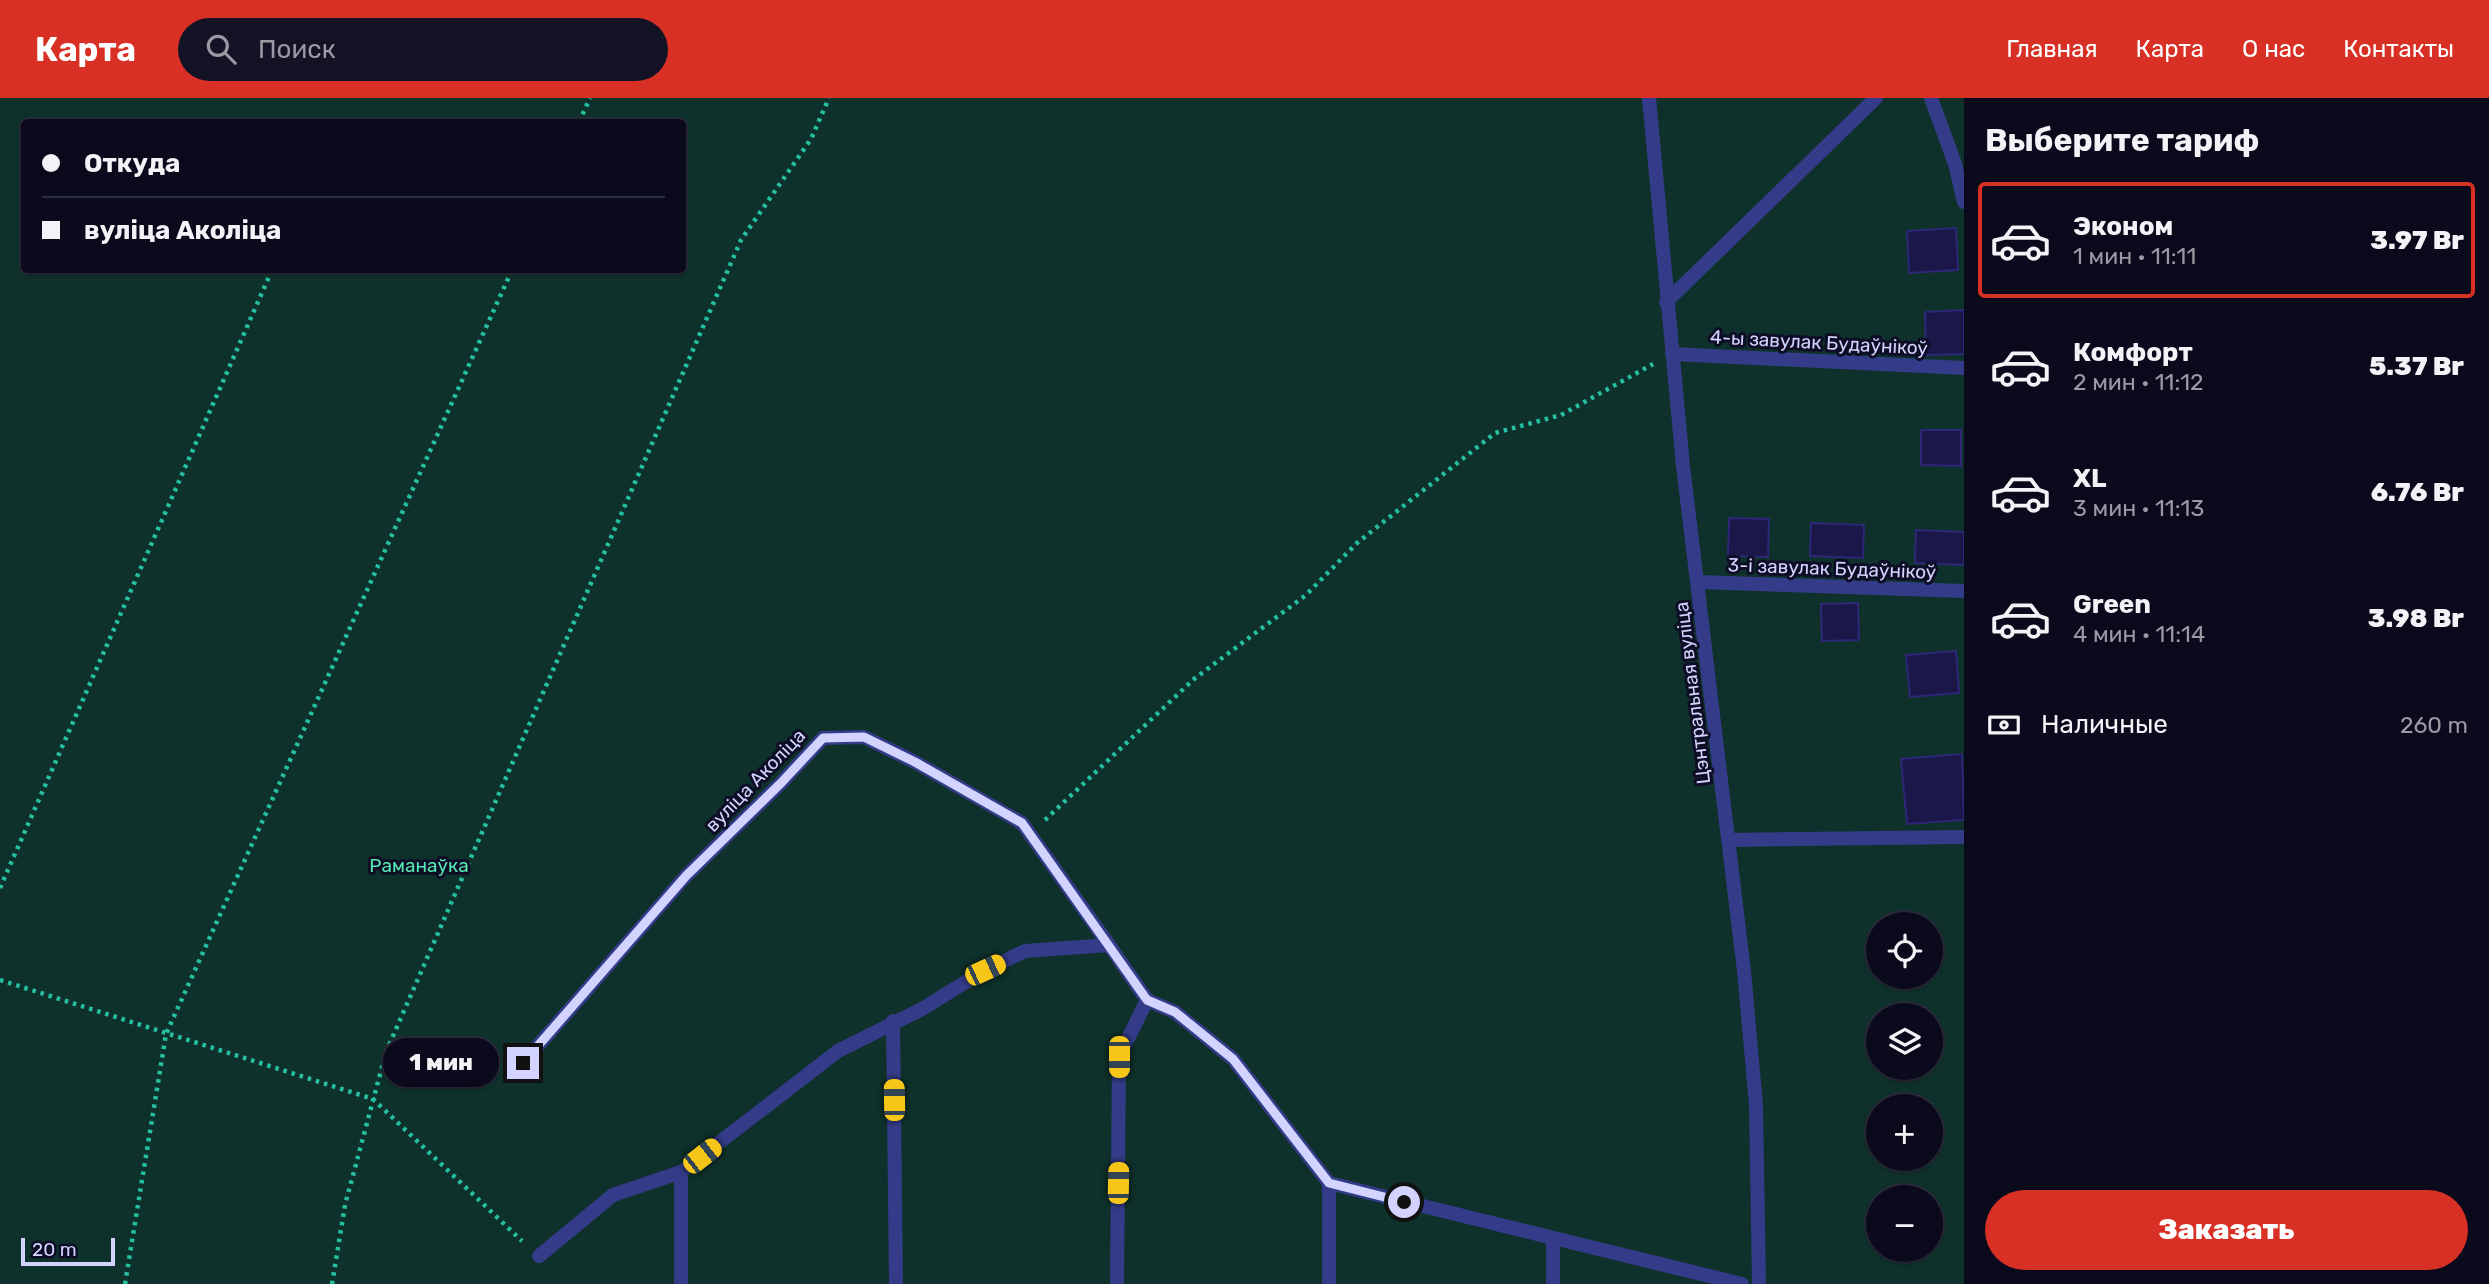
<!DOCTYPE html>
<html lang="ru">
<meta charset="utf-8">
<style>
:root{--surface:#0a0a1c;--page:#131325;--text:#f1f3f6;--muted:#999aa3;--line:#2a2b3b;--accent:#d93025}
body{margin:0;font-family:Rubik,sans-serif;background:var(--page);color:var(--text);height:100vh;display:flex;flex-direction:column;font-size:26px;white-space:nowrap}
*{box-sizing:border-box;margin:0}
p{font-size:23px;color:var(--muted)}
.icon{flex:none;width:38px;height:38px;fill:none;stroke:currentColor;stroke-width:2;stroke-linecap:round;stroke-linejoin:round}
.map{position:relative;flex:1;overflow:hidden}
.drawer{display:flex;flex-direction:column;background:var(--surface);width:525px}
.drawer>*{flex:none}
.top-card{position:absolute;left:21px;top:21px;width:665px;height:154px;border-radius:7px;box-shadow:0 2px 5px #0004,0 0 0 2px var(--line);display:grid;align-content:center;height:154px;padding:0 21px;background:var(--surface)}
.buttons{position:absolute;left:1866px;top:814px;display:grid;gap:14px}
.buttons a{display:grid;place-items:center;width:77px;height:77px;border-radius:50%;background:var(--surface);box-shadow:0 2px 5px #0004,0 0 0 2px var(--line);font-size:35px}
.scale{position:absolute;left:21px;bottom:18px;width:94px;box-sizing:border-box;padding-left:7px;border:4px solid #d2d3ff;border-top:0;font-size:19px;line-height:24px;white-space:nowrap;color:#d2d3ff;-webkit-text-stroke:5px #0e0d26;paint-order:stroke}
.end{position:absolute;width:32px;height:32px;margin:-16px;border:9px solid #d2d3ff;background:#111;box-shadow:0 0 0 4px #111}
.from{border-radius:50%}
.bubble{position:absolute;height:49px;border-radius:24px;background:var(--surface);box-shadow:0 2px 5px #0004,0 0 0 2px var(--line);font-size:23px;font-weight:800;line-height:49px;text-align:center}
.car{position:absolute;width:21px;height:42px;margin:-21px -10px;border-radius:9px;box-shadow:0 0 5px 2px #0007;background:linear-gradient(#f5c518 24%,#345 0 40%,#f5c518 0 76%,#345 0 86%,#f5c518 0)}
.top-card b{display:flex;align-items:center;gap:24px;height:66px;font-size:26px}
.top-card b+b{border-top:2px solid var(--line)}
.top-card i{width:18px;height:18px;background:var(--text)}
ul{padding:0;list-style:none}
li{display:flex;align-items:center;gap:21px;height:116px;margin:0 14px 10px;padding:0 7px;border:4px solid transparent;border-radius:7px}
li div{flex:1}
li b{display:block;font-size:26px}
li em{font-style:normal;font-weight:800}
li.on{border-color:var(--accent)}
li>.icon{width:63px;height:63px;stroke-width:1.5}
h2{padding:0 21px;font-size:32px;line-height:84px}
.pay{display:flex;align-items:center;gap:18px;height:77px;padding:0 21px;font-size:26px}
.pay p{margin-inline-start:auto}
.button{display:flex;gap:14px;margin-top:auto;padding:14px 21px}
.button a{flex:1;height:80px;border-radius:42px;background:var(--accent);color:#fff;font-size:28px;font-weight:800;line-height:80px;text-align:center}
header{display:flex;align-items:center;gap:42px;box-sizing:border-box;height:98px;padding:0 35px;background:var(--accent);color:#fff}
header strong{font-size:33px}
nav{display:flex;gap:38px;margin-inline-start:auto;font-size:24px}
.search{width:490px;height:63px;background:var(--page);display:flex;align-items:center;gap:18px;box-sizing:border-box;padding:0 24px;border-radius:38px;color:var(--muted);font-size:26px}
main{display:flex;flex:1;min-height:0}
.map>svg:first-child{display:block}
</style>
<header>
<strong>Карта</strong>
<div class="search"><svg class="icon" aria-label="search" viewBox="0 0 24 24"><circle cx="10" cy="10" r="6"/><path d="M15 15l6 6"/></svg>Поиск</div>
<nav><a>Главная</a><a>Карта</a><a>О нас</a><a>Контакты</a></nav>
</header>
<main>
<div class="map">
<svg width="1964" height="1186" viewBox="0 0 1964 1186">
<rect width="100%" height="100%" fill="#0e0d26"/>
<!-- green -->
<path fill="#0f312b" fill-rule="evenodd" d="M0 0H1964V1186H0ZM24 24H682V172H24ZM1878 826H1930V878H1878ZM1878 917H1930V970H1878ZM1878 1008H1930V1060H1878ZM1878 1099H1930V1152H1878Z"/>
<!-- building -->
<path fill="#1b1749" stroke="#2c2777" stroke-width="2" d="M1956 130 1958 172 1909 175 1907 133Z
M1964 212V256L1926 257 1925 214Z
M1921 332H1961V368L1921 367Z
M1729 420 1769 421 1768 459 1728 458Z
M1811 425 1864 427 1863 460 1810 458Z
M1916 432 1964 434V467L1915 465Z
M1858 505 1859 542 1822 543 1821 506Z
M1956 553 1959 595 1910 599 1906 557Z
M1962 656 1964 722 1907 726 1901 661Z"/>
<g fill="none" stroke-linecap="round" stroke-linejoin="round">
<!-- path -->
<path stroke="#25c0a2" stroke-width="4.5" stroke-dasharray="3.5 5" stroke-linecap="butt" d="M579 24 590 0
M1045 722 1194 581 1306 497 1357 445 1495 335 1561 317 1653 266
M0 790 272 172
M0 882 373 1001 522 1143
M125 1186 166 936 512 172
M332 1186 345 1107 386 954 741 142 811 41 829 0"/>
<!-- street -->
<path stroke="#343c89" stroke-width="14" d="M1649 0 1683 368 1744 873 1756 1007 1759 1186
M1931 0 1955 66 1964 104
M1666 204 1876 0
M1672 256 1964 270
M1698 484 1964 493
M1728 742 1964 739
M893 923 896 1186
M523 965 686 778 781 685 823 640 864 639 915 664 1022 725 1109 847
M681 1074V1186
M1329 1085V1186
M539 1158 613 1097 681 1074 838 953 922 911 985 872 1025 853 1109 847 1147 902 1175 914 1233 961 1329 1085 1742 1186
M1117 1186 1119 959 1147 902
M1553 1186V1142"/>
</g>
<g fill="none" stroke-linecap="round" stroke-linejoin="round">
<!-- route -->
<path stroke="#d2d3ff" stroke-width="9" d="M523 965 686 778 781 685 823 640 864 639 915 664 1022 725 1147 902 1175 914 1233 961 1329 1085 1404 1104"/>
</g>
<g text-anchor="middle" stroke-width="6" stroke-linejoin="round" paint-order="stroke">
<!-- street labels -->
<g font-size="19" fill="#d2d3ff" stroke="#0e0d26">
<text transform="translate(1819 244) rotate(3)" y="7">4-ы завулак Будаўнікоў</text>
<text transform="translate(1832 470) rotate(2)" y="7">3-і завулак Будаўнікоў</text>
<text transform="translate(1692 595) rotate(-97)" y="7">Цэнтральная вуліца</text>
<text transform="translate(755 682) rotate(-46)" y="7">вуліца Аколіца</text>
</g>
<!-- park labels -->
<g font-size="19" fill="#54e9b0" stroke="#0e0d26">
<text x="419" y="774">Раманаўка</text>
</g>
</g>
</svg>
<div class="buttons">
<a><svg class="icon" aria-label="locate" viewBox="0 0 24 24"><circle cx="12" cy="12" r="6"/><path d="M12 2v4M12 18v4M2 12h4M18 12h4"/></svg></a>
<a><svg class="icon" aria-label="layers" viewBox="0 0 24 24"><path d="M12 4l9 5-9 5-9-5zM3 14l9 5 9-5"/></svg></a>
<a>+</a>
<a>−</a>
</div>
<div class="scale">20 m</div>
<i class="end from" style="left:1404px;top:1104px"></i>
<i class="end" style="left:523px;top:965px"></i>
<div class="bubble" style="left:383px;top:940px;width:116px">1 мин</div>
<i class="car" style="left:985px;top:872px;rotate:65deg"></i>
<i class="car" style="left:1119px;top:959px;rotate:180deg"></i>
<i class="car" style="left:894px;top:1002px;rotate:359deg"></i>
<i class="car" style="left:702px;top:1058px;rotate:52deg"></i>
<i class="car" style="left:1118px;top:1085px;rotate:1deg"></i>
<div class="top-card">
<b><i class="from"></i>Откуда</b>
<b><i></i>вуліца Аколіца</b>
</div>
</div>
<section class="drawer">
<h2>Выберите тариф</h2>
<ul>
<li class="on"><svg class="icon" aria-label="car" viewBox="0 0 24 24"><path d="M5 17H2v-5l4-1 3-4h7l3 4 3 1v5h-3M9 17h6M6 11h13"/><circle cx="7" cy="17" r="2"/><circle cx="17" cy="17" r="2"/></svg><div><b>Эконом</b><p>1 мин · 11:11</p></div><em>3.97 Br</em></li>
<li><svg class="icon" aria-label="car" viewBox="0 0 24 24"><path d="M5 17H2v-5l4-1 3-4h7l3 4 3 1v5h-3M9 17h6M6 11h13"/><circle cx="7" cy="17" r="2"/><circle cx="17" cy="17" r="2"/></svg><div><b>Комфорт</b><p>2 мин · 11:12</p></div><em>5.37 Br</em></li>
<li><svg class="icon" aria-label="car" viewBox="0 0 24 24"><path d="M5 17H2v-5l4-1 3-4h7l3 4 3 1v5h-3M9 17h6M6 11h13"/><circle cx="7" cy="17" r="2"/><circle cx="17" cy="17" r="2"/></svg><div><b>XL</b><p>3 мин · 11:13</p></div><em>6.76 Br</em></li>
<li><svg class="icon" aria-label="car" viewBox="0 0 24 24"><path d="M5 17H2v-5l4-1 3-4h7l3 4 3 1v5h-3M9 17h6M6 11h13"/><circle cx="7" cy="17" r="2"/><circle cx="17" cy="17" r="2"/></svg><div><b>Green</b><p>4 мин · 11:14</p></div><em>3.98 Br</em></li>
</ul>
<div class="pay"><svg class="icon" aria-label="cash" viewBox="0 0 24 24"><path d="M3 7h18v10H3z"/><circle cx="12" cy="12" r="2"/></svg>Наличные<p>260 m</p></div>
<div class="button"><a>Заказать</a></div>
</section>
</main>
